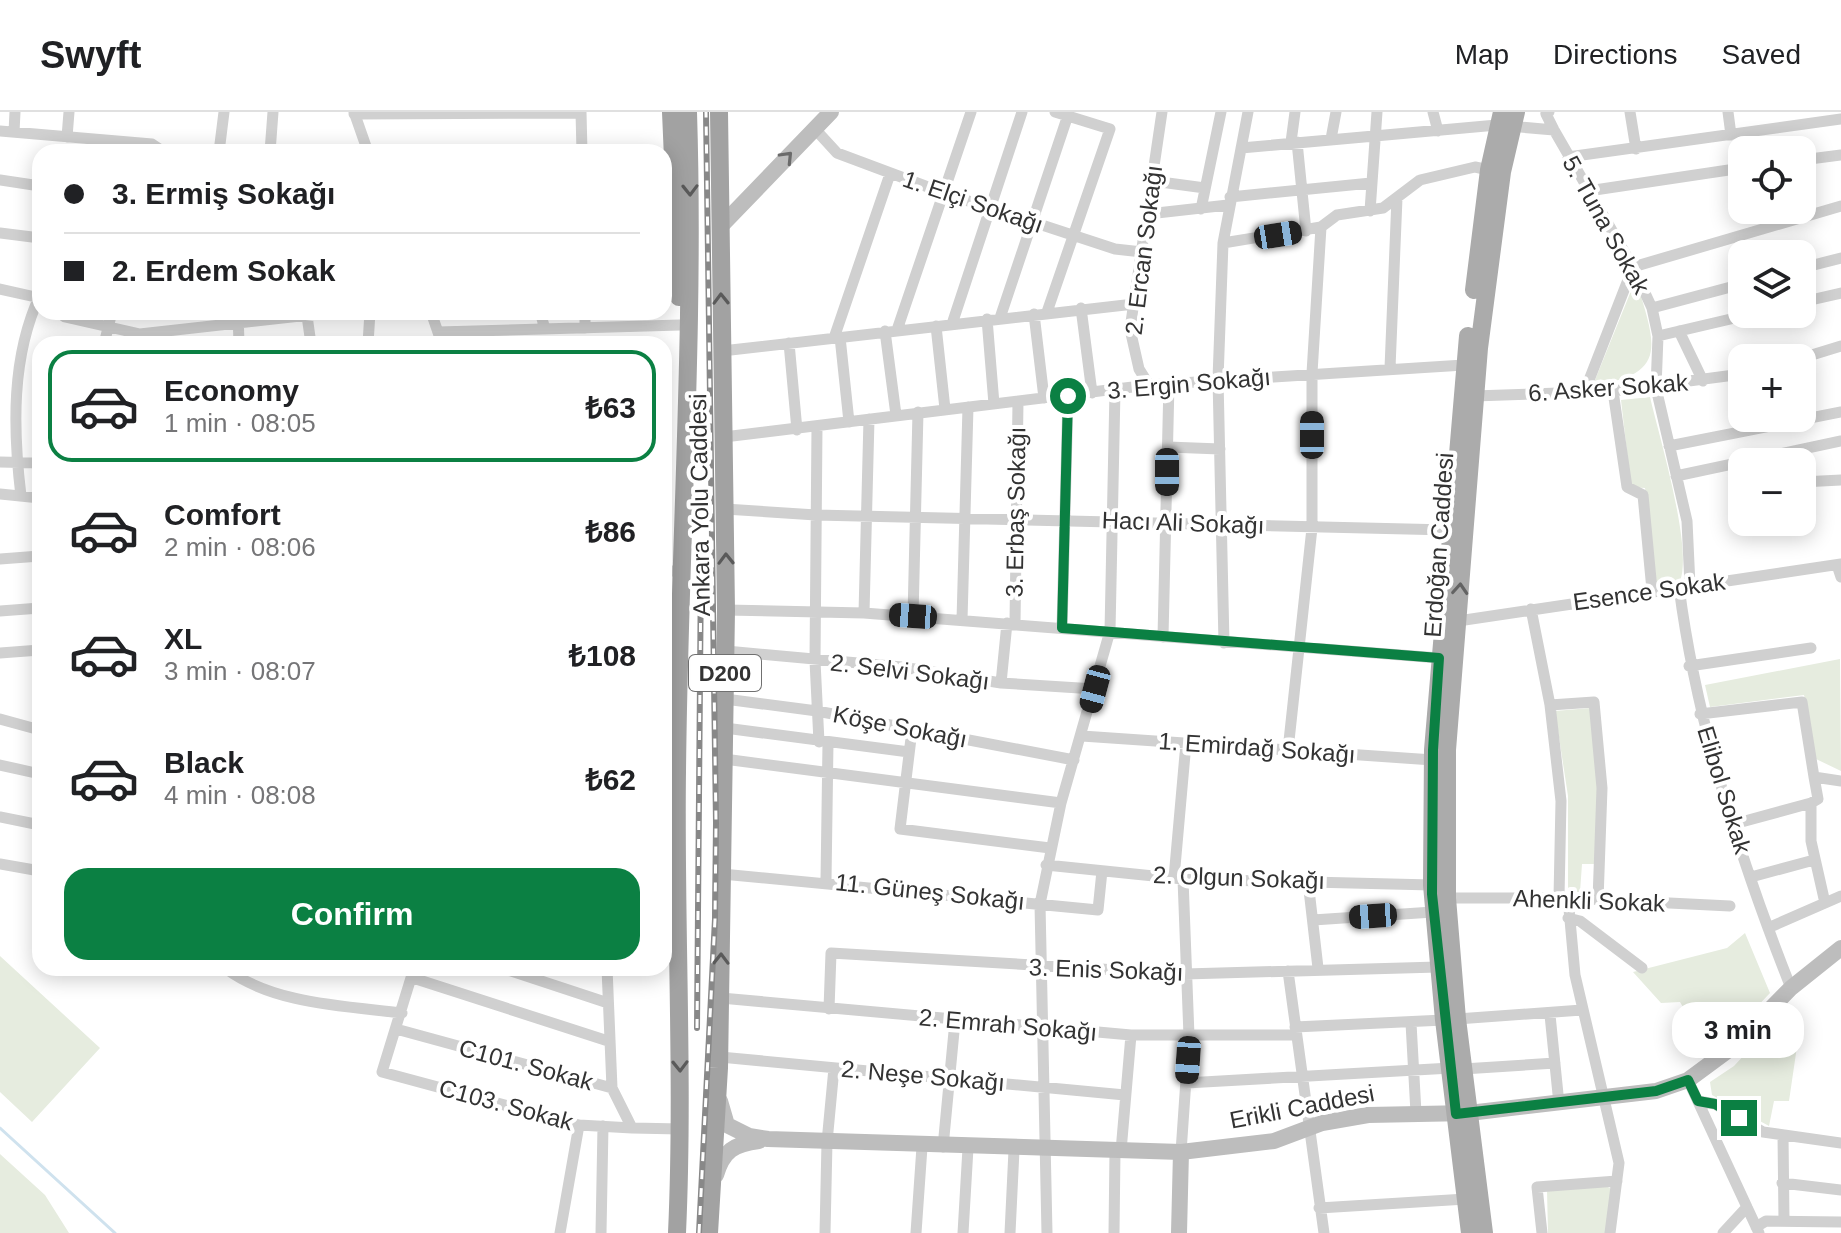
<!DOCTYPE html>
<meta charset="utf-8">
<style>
:root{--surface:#fff;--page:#f6f6f6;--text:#202124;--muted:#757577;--line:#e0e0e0;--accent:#0b8043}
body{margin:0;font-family:Arial,sans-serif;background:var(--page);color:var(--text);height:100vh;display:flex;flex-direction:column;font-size:30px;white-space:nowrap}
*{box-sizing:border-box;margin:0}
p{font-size:26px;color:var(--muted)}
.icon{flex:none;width:44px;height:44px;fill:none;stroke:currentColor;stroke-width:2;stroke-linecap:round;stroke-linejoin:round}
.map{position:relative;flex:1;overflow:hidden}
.drawer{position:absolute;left:32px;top:224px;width:640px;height:640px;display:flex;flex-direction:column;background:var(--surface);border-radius:24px;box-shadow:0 4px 20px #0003}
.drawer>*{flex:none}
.guide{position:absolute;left:32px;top:32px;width:640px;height:176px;border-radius:24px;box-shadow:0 4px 20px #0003;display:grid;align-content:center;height:176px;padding:0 32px;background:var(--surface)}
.buttons{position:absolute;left:1728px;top:24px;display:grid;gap:16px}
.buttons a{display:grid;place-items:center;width:88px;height:88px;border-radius:16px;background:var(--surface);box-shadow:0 4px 20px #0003;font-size:40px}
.end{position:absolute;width:36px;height:36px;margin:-18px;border:10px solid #0b8043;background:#fff;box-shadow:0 0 0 4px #fff}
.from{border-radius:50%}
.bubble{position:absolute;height:56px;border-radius:24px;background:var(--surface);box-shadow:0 4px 20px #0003;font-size:26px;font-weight:600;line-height:56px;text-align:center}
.car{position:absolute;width:24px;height:48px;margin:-24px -12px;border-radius:10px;box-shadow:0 0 6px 2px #0007;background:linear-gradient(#222 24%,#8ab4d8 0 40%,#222 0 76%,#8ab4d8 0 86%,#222 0)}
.guide b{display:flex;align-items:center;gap:28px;height:76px;font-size:30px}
.guide b+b{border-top:2px solid var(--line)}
.guide i{width:20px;height:20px;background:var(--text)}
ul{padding:14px 0 0;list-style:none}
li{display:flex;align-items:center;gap:24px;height:112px;margin:0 16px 12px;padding:0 16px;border:4px solid transparent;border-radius:24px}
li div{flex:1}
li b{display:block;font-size:30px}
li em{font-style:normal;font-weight:600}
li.current{border-color:var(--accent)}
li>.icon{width:72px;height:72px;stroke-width:1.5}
.cta{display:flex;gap:16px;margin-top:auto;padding:16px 32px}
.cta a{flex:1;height:92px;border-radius:24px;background:var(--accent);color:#fff;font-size:32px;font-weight:600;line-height:92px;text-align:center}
header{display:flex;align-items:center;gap:48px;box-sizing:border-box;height:112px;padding:0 40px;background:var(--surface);border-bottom:2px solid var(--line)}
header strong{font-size:38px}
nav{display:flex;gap:44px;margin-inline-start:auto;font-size:28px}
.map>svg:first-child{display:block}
</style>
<header>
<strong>Swyft</strong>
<nav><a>Map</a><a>Directions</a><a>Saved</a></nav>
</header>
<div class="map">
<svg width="1841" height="1121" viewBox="0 0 1841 1121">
<rect width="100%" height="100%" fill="#fff"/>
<!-- green -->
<path fill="#e6ecdf" d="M1633 174H1638C1655 232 1669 263 1593 273Z
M1650 285C1659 324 1693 436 1680 469L1656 472 1645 376 1631 375 1621 288Z
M1840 547 1841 659 1816 647 1804 583 1710 595 1705 573Z
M1590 596 1598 678 1596 752H1582L1580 780H1568V684L1555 599Z
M1745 821 1770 881 1715 939 1708 934 1700 906 1690 907 1680 890 1661 891 1633 860 1727 836Z
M0 844 100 936 32 1010 0 980Z
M1787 897 1800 914 1789 989H1774L1769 1014 1712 983 1710 970 1734 954Z
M0 1042 45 1083 69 1121H0Z
M1606 1074 1613 1078 1606 1121H1548L1547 1078Z"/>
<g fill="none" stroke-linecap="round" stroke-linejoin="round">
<!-- stream -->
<path stroke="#cfe2ee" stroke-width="3" d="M0 1016 115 1121"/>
<!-- minor -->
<path stroke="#d0d0d0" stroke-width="11" d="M354 0 368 40
M581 0 582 40
M1433 0 1438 19
M1549 0 1546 2 1554 18 1633 155 1652 196 1658 224 1656 276 1687 409 1690 474
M1630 0 1636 37
M1728 0 1731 23
M354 2 581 1
M815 17 837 41 944 81 1115 137 1142 140
M0 19 152 32 164 40
M14 20 15 0
M67 25 69 0
M1331 27 1336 0
M1291 30 1295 0
M1297 30 1306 119
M1241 36 1497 13 1554 18
M219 40 224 0
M270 40 273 0
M1568 45 1841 7
M1802 48 1841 43
M0 68 40 74
M1153 69 1205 76
M1588 79 1742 56
M1230 85 1371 71
M1201 97 1221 0
M1370 99 1377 0
M1148 102 1228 93
M0 121 40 126
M1223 131 1321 115 1337 103 1383 96 1420 68 1475 55 1489 58
M1802 156 1841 146
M0 177 40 186
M1802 190 1841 181
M1081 196 1092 281
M1652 196 1742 172
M58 200 65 205 140 222 336 200
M238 200 239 232
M431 200 442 232
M540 200 545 217
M585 200V216
M1047 200 1110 17 1055 0
M1034 202 1044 286
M307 204 311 232
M1000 206 1069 0
M987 207 994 292
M952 212 1022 0
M936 214 945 297
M897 218 971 0
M885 219 896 303
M1679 219 1703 269
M439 220 680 213
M1658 224 1752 202
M840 225 849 310
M834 226 890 62
M789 231 797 318
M104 232 112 200
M368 232 370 200
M722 239 1134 192
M1802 246 1841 234
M1390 256 1397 86
M1149 273 1139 257 1130 217 1162 0
M1613 279 1627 375 1643 383 1652 478
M1584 281 1633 155 1841 94
M1474 284 1613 279 1742 262
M817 314 815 549 819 630
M724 325 1149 273 1464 253
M1669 334 1841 300
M1168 335 1220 337
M0 350 40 351
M1676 364 1841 329
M1802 370 1841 368
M0 382 40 386
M21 384C13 317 11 245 40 183
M725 397 816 403 1449 418
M0 447 40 444
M1837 453 1841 465
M664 459H681
M1679 475C1697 613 1740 747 1791 876
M1531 497 1550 593 1561 689 1559 785
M726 498 864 501 1439 546
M0 499 40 496
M864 501 869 307
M913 504 918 300
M962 508 968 295
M1458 509 1841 452
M1015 511 1018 289
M1062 516 1068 284
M1163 525 1169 271
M1224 531 1218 267 1223 131 1248 0
M726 539 902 555 1001 571 1095 577
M0 541 40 538
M1689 554 1811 536
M1001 571 1007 511
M725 587 817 599 1074 648
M1550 593 1594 590 1602 676 1598 788
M1700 602 1802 590 1814 665 1841 669
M0 607 40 618
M725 616 909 640
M912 618 900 717 1050 736
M1082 624 1433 648
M1288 638 1312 416V261L1321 115
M724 647 1061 691
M0 653 40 662
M1814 665 1818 687 1811 691V729L1825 791
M0 705 40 713
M1734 712 1811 691
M0 752 40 759
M1046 753 1183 767 1432 773
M722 762 1098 798 1102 759
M1751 765 1814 748
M1174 766 1186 631
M826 769 828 631
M1308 769 1318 856
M1447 786H1568L1730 794
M1568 786 1575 863 1619 1051 1610 1121
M1568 806 1580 809 1642 856
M1313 808 1433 800
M1768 816 1841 784
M225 856C272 892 345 894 402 901
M414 856 382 960 579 1013 632 1016
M502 856 608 891
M607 856 612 976
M1288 859 1324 1121
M413 866 608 929
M721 886 1131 923H1296
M829 897 831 841 1185 862 1438 855
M1550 903 1559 992
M1457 907 1582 898
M1411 911 1416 1001
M1295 915 1444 908
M396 917 612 976 632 1016 681 1017
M720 945 1125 983
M1463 957 1555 951
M1688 968 1759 1121
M1186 971 1451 956
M1698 989 1715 992 1763 1020 1841 1031
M1783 1023 1784 1109
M943 1035 955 909
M1121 1039 1131 923
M1181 1040 1189 924 1183 767
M1782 1071 1841 1078
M1319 1096 1466 1087
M1756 1115 1766 1109 1841 1110
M560 1121 579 1013
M601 1121 603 1014
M825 1121 827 1030 834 956
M916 1121 922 1035
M963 1121 968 1036
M1010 1121 1014 1038
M1047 1121 1040 792 1061 691 1110 519 1115 278
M1114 1121 1115 1039
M1542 1121 1537 1075 1617 1069
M1723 1121 1747 1095"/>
<!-- secondary -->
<path stroke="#bdbdbd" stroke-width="16" d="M721 114 831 0
M720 989 727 1013 749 1024 768 1027 1181 1040 1274 1029 1322 1011 1368 1003 1469 1001 1656 979 1688 968 1734 934 1791 876 1841 836
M716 1063C723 1039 734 1032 759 1029
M1179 1121 1181 1040"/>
<!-- primary -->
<path stroke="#ababab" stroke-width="18" d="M1474 178 1489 58 1502 0
M1468 224 1433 638 1432 773 1444 908 1470 1121
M1484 1121 1457 907 1447 786V638L1479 236 1502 60 1516 0"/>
<!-- trunk -->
<path stroke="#a2a2a2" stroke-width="18" d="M671 0 679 185
M677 1121C684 968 675 814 677 660 679 440 695 220 688 0
M709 1121 719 956 726 498 719 0"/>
<!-- rail casing -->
<g stroke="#888" stroke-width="6">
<path id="rail" d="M697 916 701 452
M699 1121 715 807 716 711 706 0"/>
</g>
<!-- rail -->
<use href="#rail" stroke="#fff" stroke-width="3" stroke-dasharray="9" stroke-linecap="butt"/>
</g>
<!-- one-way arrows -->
<defs><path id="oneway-chevron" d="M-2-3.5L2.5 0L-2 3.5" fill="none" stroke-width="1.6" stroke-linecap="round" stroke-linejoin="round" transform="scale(2)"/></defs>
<use stroke="#6a6a6a" href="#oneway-chevron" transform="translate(787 45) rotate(-46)"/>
<g stroke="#5a5a5a">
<use href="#oneway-chevron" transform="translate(690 78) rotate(89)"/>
<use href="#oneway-chevron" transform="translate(721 187) rotate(-91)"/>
<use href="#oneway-chevron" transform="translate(726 447) rotate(-91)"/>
<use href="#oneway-chevron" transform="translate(721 847) rotate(-89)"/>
<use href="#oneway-chevron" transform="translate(680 954) rotate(89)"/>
</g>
<use stroke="#636363" href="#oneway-chevron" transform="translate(1460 477) rotate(-86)"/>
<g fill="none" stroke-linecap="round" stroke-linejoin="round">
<!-- route -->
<path stroke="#0b8043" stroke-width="10" d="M1068 284 1062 516 1439 546 1433 638 1432 782 1456 1002 1656 979 1688 968 1698 989 1715 992 1739 1006"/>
</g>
<g text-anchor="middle" stroke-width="8" stroke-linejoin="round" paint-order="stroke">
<!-- shield labels -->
<rect fill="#fff" stroke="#707070" stroke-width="2" x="689" y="543" width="72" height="36" rx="6"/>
<g font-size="22" font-weight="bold" fill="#333">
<text x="725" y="569">D200</text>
</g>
<!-- street labels -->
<g font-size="24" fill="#333" stroke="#fff">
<text transform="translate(973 90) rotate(19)" y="8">1. Elçi Sokağı</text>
<text transform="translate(1606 113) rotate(61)" y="8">5. Tuna Sokak</text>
<text transform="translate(1144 138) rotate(-83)" y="8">2. Ercan Sokağı</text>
<text transform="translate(1189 272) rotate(-5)" y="8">3. Ergin Sokağı</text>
<text transform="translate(1608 276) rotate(-4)" y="8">6. Asker Sokak</text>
<text transform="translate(700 393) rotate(-91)" y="8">Ankara Yolu Caddesi</text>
<text transform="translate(1016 400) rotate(-89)" y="8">3. Erbaş Sokağı</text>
<text transform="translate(1183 411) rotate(2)" y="8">Hacı Ali Sokağı</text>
<text transform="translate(1439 433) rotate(-86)" y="8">Erdoğan Caddesi</text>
<text transform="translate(1649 480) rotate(-8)" y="8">Esence Sokak</text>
<text transform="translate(910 560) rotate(7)" y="8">2. Selvi Sokağı</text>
<text transform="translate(900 615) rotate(11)" y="8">Köşe Sokağı</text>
<text transform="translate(1257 636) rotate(4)" y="8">1. Emirdağ Sokağı</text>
<text transform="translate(1724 678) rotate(73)" y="8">Elibol Sokak</text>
<text transform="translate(1239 766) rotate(2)" y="8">2. Olgun Sokağı</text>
<text transform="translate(930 780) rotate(6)" y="8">11. Güneş Sokağı</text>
<text transform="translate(1589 789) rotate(2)" y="8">Ahenkli Sokak</text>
<text transform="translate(1106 858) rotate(2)" y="8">3. Enis Sokağı</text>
<text transform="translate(1008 913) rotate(5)" y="8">2. Emrah Sokağı</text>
<text transform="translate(526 953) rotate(15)" y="8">C101. Sokak</text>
<text transform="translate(923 964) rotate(5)" y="8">2. Neşe Sokağı</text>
<text transform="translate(506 993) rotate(15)" y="8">C103. Sokak</text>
<text transform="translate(1302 995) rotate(-11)" y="8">Erikli Caddesi</text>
</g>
</g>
</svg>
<div class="buttons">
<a><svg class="icon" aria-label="locate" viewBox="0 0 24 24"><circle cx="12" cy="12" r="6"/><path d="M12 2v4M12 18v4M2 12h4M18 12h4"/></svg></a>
<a><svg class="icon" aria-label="layers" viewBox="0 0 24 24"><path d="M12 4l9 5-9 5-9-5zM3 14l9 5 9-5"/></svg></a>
<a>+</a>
<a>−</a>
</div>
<i class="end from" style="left:1068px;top:284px"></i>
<i class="end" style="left:1739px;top:1006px"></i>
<div class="bubble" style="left:1672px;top:890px;width:132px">3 min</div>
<i class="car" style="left:1278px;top:123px;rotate:81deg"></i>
<i class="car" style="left:1312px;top:323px;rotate:0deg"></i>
<i class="car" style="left:1167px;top:360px;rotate:180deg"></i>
<i class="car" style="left:913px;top:504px;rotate:274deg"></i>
<i class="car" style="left:1095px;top:577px;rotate:195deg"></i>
<i class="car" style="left:1373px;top:804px;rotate:266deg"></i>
<i class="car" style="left:1188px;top:948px;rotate:184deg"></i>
<div class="guide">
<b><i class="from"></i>3. Ermiş Sokağı</b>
<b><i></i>2. Erdem Sokak</b>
</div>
<section class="drawer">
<ul>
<li class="current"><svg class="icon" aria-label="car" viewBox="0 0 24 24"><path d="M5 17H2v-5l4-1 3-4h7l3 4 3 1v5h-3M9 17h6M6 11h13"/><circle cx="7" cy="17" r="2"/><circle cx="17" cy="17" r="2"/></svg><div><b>Economy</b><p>1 min · 08:05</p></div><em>₺63</em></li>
<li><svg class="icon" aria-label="car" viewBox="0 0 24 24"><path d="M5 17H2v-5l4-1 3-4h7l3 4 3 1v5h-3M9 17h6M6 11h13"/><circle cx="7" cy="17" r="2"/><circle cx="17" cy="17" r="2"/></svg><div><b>Comfort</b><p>2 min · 08:06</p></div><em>₺86</em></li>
<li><svg class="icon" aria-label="car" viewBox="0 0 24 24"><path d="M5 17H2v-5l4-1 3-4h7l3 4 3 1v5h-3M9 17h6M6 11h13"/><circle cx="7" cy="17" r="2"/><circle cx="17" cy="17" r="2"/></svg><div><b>XL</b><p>3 min · 08:07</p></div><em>₺108</em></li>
<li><svg class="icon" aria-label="car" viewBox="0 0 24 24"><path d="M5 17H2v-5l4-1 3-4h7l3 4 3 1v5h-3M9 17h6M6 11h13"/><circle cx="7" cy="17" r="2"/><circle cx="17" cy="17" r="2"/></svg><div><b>Black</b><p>4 min · 08:08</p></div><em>₺62</em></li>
</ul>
<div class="cta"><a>Confirm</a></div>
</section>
</div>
